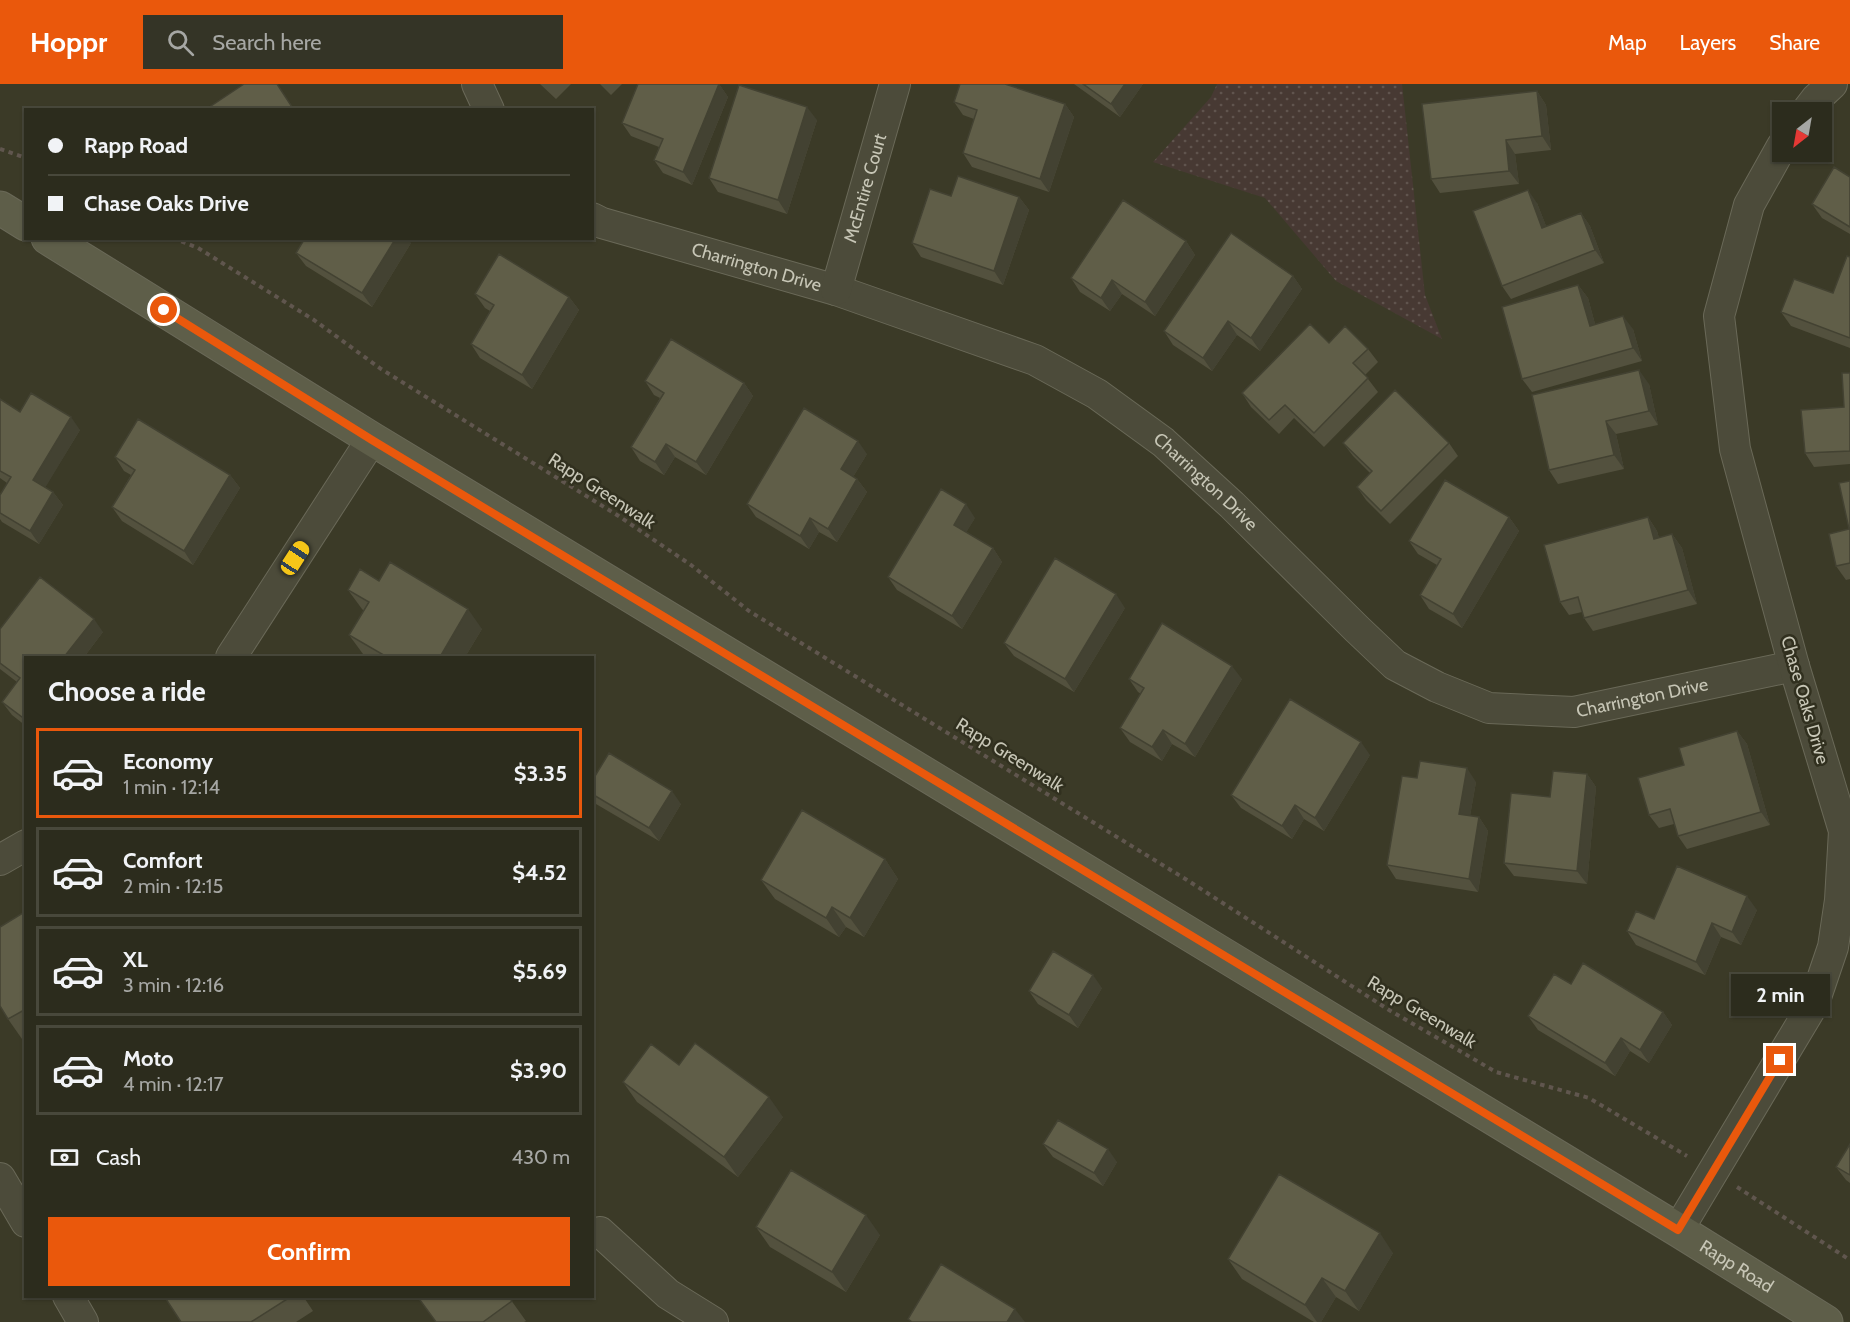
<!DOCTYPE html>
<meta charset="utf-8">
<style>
:root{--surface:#2c2c1d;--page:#343426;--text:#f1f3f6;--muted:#a6a7a4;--line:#48483b;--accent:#ea580c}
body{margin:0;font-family:Cabin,sans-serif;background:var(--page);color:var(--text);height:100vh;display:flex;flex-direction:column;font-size:22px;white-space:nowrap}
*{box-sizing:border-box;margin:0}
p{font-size:20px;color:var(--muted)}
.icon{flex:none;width:33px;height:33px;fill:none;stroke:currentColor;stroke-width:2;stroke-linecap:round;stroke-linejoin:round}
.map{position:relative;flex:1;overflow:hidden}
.drawer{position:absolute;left:24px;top:572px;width:570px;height:642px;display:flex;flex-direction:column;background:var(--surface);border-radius:0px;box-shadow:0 2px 4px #0004,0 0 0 2px var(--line)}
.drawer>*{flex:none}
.guide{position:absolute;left:24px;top:24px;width:570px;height:132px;border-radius:0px;box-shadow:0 2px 4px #0004,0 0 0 2px var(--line);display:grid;align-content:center;height:132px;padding:0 24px;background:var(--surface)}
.needle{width:39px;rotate:211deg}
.controls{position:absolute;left:1772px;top:18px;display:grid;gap:12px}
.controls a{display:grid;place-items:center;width:60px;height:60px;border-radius:0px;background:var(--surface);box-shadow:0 2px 4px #0004,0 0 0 2px var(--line);font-size:30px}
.end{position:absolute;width:27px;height:27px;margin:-14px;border:8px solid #ea580c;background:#fff;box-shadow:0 0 0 3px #fff}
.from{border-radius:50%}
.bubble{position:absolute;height:42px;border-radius:0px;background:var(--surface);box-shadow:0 2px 4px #0004,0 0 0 2px var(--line);font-size:20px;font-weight:700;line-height:42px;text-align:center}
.car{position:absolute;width:18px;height:36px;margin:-18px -9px;border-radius:8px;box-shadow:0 0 4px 2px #0007;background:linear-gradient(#f5c518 24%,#345 0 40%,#f5c518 0 76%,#345 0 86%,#f5c518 0)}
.guide b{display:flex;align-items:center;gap:21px;height:57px;font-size:22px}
.guide b+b{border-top:2px solid var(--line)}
.guide i{width:15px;height:15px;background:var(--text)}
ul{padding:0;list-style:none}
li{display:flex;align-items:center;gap:18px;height:90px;margin:0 12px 9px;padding:0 12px;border:3px solid var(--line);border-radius:0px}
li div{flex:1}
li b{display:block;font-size:22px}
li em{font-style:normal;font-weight:700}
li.selected{border-color:var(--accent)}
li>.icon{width:54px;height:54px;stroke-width:1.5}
h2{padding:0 24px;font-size:27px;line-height:72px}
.pay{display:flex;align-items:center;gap:15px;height:66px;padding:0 24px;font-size:22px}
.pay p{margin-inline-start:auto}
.primary-button{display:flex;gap:12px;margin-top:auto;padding:12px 24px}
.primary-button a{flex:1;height:69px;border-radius:0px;background:var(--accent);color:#fff;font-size:24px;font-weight:700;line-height:69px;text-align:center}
header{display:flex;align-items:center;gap:36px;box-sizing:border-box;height:84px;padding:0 30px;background:var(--accent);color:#fff}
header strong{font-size:28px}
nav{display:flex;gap:33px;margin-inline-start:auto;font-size:21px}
.search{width:420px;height:54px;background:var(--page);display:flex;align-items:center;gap:15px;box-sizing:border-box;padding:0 21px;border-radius:0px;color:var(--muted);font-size:22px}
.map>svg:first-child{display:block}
</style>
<header>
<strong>Hoppr</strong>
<div class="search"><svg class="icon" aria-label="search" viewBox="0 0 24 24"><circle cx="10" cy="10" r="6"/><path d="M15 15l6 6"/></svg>Search here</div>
<nav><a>Map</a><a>Layers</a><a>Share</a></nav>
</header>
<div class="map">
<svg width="1850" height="1238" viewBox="0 0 1850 1238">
<defs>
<pattern id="grass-dots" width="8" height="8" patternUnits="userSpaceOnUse" patternTransform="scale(1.5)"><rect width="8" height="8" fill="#473933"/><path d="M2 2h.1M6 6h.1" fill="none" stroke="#60544e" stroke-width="1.8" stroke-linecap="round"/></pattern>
</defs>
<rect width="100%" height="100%" fill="#3b3a27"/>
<!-- grass -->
<path fill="url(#grass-dots)" d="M1217 0H1402L1425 211 1442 255 1336 197 1265 114 1153 78 1211 13Z"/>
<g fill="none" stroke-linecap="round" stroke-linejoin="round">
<!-- street casing -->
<g stroke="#6a6958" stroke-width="32">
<g id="street">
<path d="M477 0 489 26"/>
<path d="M1806 28 1816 15 1832 0"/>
<path id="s1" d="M592 134 602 139 836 206 1035 276 1097 310 1163 358 1232 421 1357 545 1395 581 1437 603 1489 624 1574 628 1794 582"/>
<path id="s2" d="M836 206 895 0"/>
<path d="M231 573 372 355"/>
<path d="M0 776 26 761"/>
<path d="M0 1094 26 1138"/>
<path d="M1678 1146 1814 919 1833 863 1840 816 1844 747 1794 582 1735 365 1719 232 1749 121 1782 62"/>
<path d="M600 1148 668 1210 713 1238"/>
<path d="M68 1212 83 1238"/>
</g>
</g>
<!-- secondary casing -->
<g stroke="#6a6958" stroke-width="35">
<g id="secondary">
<path d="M0 124 26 140"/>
<path id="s3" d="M48 154 372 355 1678 1146 1826 1238"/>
</g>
</g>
<!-- path -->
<path stroke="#60564e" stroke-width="4" stroke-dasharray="4.5 4.5" stroke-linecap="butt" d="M0 65 26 74
M173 154 198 164 314 236 381 285 617 431 691 481 749 527 1187 796 1389 926 1496 988 1589 1014 1687 1072
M1737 1103 1850 1176"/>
<!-- street -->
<use href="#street" stroke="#4c4b3a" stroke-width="30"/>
<!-- secondary -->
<use href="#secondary" stroke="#5e5e49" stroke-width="33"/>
</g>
<!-- wall -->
<path fill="#53513e" d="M540 0H571L556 15Z
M600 0H622L611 11Z
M719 0 728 13 692 101 663 89 654 76 659 63 631 52 622 39Z
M1074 0H1143L1120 33Z
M1537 7 1546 21 1551 66 1515 70 1519 100 1440 109 1431 95Z
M954 18 1065 20 1074 33 1049 108 972 83 963 69 974 35 963 31Z
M817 36 787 130 718 108 709 94Z
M1850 93V150L1822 134 1812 120Z
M951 112 1019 113 1029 126 1003 201 921 173 912 159Z
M1537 119 1546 142 1581 129 1590 142 1604 179 1511 215 1502 202Z
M1186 157 1195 171 1155 232 1122 210 1110 227 1080 208 1071 194Z
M411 159 372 223 306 182 296 169Z
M1850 173V264L1791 242 1781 228 1833 209Z
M1293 192 1302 205 1260 267 1237 251 1212 287 1173 261 1164 247Z
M1578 201 1588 214 1595 240 1633 245 1642 277 1532 308 1522 295Z
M475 210 569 213 579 226 532 305 480 274 471 260 490 227 485 224Z
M1329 259 1368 265 1378 278 1365 291 1378 308 1324 363 1294 334 1279 350 1251 323 1242 309Z
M1850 289V380L1814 383 1805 369 1844 323Z
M645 297 744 299 753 312 706 391 675 373 664 391 640 377 631 363 660 314 654 311Z
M1649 300 1658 341 1616 350 1624 385 1558 400 1549 386Z
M0 315 20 328 80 346 45 403 53 408 63 421 39 460 2 438 0 435V411L7 399 0 394Z
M1343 359H1449L1458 372 1390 440 1366 416 1357 403 1370 389 1353 372Z
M867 370 853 393 857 395 867 408 837 458 819 448 809 465 756 433 747 420Z
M115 373 230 391 240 404 193 481 122 437 112 423 131 391 124 387Z
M1850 397V495L1846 496 1836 482 1849 445Z
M1509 433 1519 447 1462 544 1429 525 1420 511 1437 481 1418 470 1409 457Z
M1648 433 1657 447 1659 454 1672 450 1682 464 1697 520 1593 547 1584 534 1582 528 1569 531 1560 518Z
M975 434 966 448 993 464 1002 478 962 545 897 506 888 493Z
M379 497 482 545 465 573H368L363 570 349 551 364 527 362 525 348 506Z
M1125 524 1074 608 1014 572 1004 559Z
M0 545 103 548 84 573H26V642L12 631 2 618 17 598 0 585Z
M1129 595H1242L1195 673 1172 660 1162 677 1130 658 1120 644 1141 610 1138 608Z
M1737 647 1747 660 1770 741 1687 765 1678 752 1674 740 1659 744 1649 731 1684 681Z
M1370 671 1324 747 1304 735 1292 755 1241 724 1231 711Z
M1587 690 1596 703 1587 800 1514 792 1504 779 1550 713Z
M1417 694 1476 698 1470 732 1479 733 1488 747 1478 808 1396 795 1387 781Z
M592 697 681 720 659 757 596 720 592 714Z
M885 775 898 795 864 853 846 843 839 853 775 815 761 796Z
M1757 826 1741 861 1721 853 1705 891 1636 861 1627 847 1654 835Z
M26 827V953L22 955 8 935Z
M1571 900 1663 928 1672 941 1649 979 1630 967 1615 992 1538 946 1528 932Z
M1102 904 1078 944 1038 920 1029 907Z
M623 998 783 1033 738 1093 637 1018Z
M1043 1060 1117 1078 1103 1102 1053 1073Z
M1850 1060V1099L1846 1096 1836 1083Z
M756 1143 880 1151 846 1208 770 1163Z
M1393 1169 1359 1227 1336 1213 1321 1238H1314L1242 1195 1228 1175Z
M164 1212H303L313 1227 296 1238H181Z
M508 1212 526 1237 524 1238H435Z"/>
<!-- shaded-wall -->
<path fill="#434232" d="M719 0 728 13 692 101 683 88Z
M1125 0H1143L1120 33 1111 20Z
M1537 7 1546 21 1551 66 1542 52Z
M1065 20 1074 33 1049 108 1040 95Z
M807 23 817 36 787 130 778 116Z
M1506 56 1515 70 1519 100 1509 87Z
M1528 106 1537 119 1552 157 1542 144Z
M1019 113 1029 126 1003 201 994 187Z
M1581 129 1590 142 1604 179 1595 166Z
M396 154H408L411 159 372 223 362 209Z
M1186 157 1195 171 1155 232 1145 218Z
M1293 192 1302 205 1260 267 1251 254Z
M1112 196 1122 210 1110 227 1101 214Z
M1578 201 1588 214 1599 255 1590 242Z
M569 213 579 226 532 305 522 291Z
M1623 232 1633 245 1642 277 1633 264Z
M1228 237 1237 251 1212 287 1203 274Z
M1639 286 1649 300 1658 341 1649 327Z
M744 299 753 312 706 391 696 378Z
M71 333 80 346 42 409 33 396Z
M1606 337 1616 350 1624 385 1614 371Z
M858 357 867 370 850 398 841 385Z
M666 360 675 373 664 391 655 378Z
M230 391 240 404 193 481 184 467Z
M857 395 867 408 837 458 828 445Z
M53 408 63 421 39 460 30 447Z
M966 420 975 434 963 454 954 441Z
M1509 433 1519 447 1462 544 1453 530Z
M1648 433 1657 447 1663 468 1654 455Z
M810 434 819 448 809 465 800 452Z
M1672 450 1682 464 1697 520 1688 506Z
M993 464 1002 478 962 545 952 532Z
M1116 510 1125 524 1074 608 1065 595Z
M468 525 482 545 465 573H440Z
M94 535 103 548 84 573H64Z
M1232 582 1242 595 1195 673 1185 660Z
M1163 646 1172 660 1162 677 1152 663Z
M1737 647 1747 660 1770 741 1761 728Z
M1361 658 1370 671 1324 747 1315 734Z
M1467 684 1476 698 1468 743 1459 730Z
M1587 690 1596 703 1587 800 1577 787Z
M672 707 681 720 659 757 649 744Z
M1295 721 1304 735 1292 755 1282 742Z
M1479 733 1488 747 1478 808 1469 795Z
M885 775 898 795 864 853 850 834Z
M1747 812 1757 826 1741 861 1732 848Z
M832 823 846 843 839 853 826 834Z
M1712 839 1721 853 1705 891 1696 878Z
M1093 891 1102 904 1078 944 1069 931Z
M1663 928 1672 941 1649 979 1640 966Z
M1621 954 1630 967 1615 992 1605 979Z
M769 1013 783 1033 738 1093 724 1073Z
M1108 1065 1117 1078 1103 1102 1094 1089Z
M866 1131 880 1151 846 1208 832 1188Z
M1380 1149 1393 1169 1359 1227 1345 1207Z
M1322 1194 1336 1213 1321 1238H1317L1305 1221Z
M1015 1225 1025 1238H1007Z"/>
<!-- building -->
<path fill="#605e48" stroke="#434232" stroke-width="1.5" d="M244 0H277L294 26H205Z
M638 0H719L683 88 654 76 663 55 622 39Z
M960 0H1005L1065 20 1040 95 963 69 977 26 954 18Z
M1083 0H1125L1111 20Z
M739 1 807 23 778 116 709 94Z
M1537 7 1542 52 1506 56 1509 87 1431 95 1422 20Z
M1834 83 1850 93V143L1812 120Z
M958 92 1019 113 994 187 912 159 930 105 951 112Z
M1528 106 1542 144 1581 129 1595 166 1502 202 1473 127Z
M1123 116 1186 157 1145 218 1112 196 1101 214 1071 194Z
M1231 149 1293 192 1251 254 1228 237 1203 274 1164 247Z
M305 154H396L362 209 296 169Z
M499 170 569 213 522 291 471 260 494 221 475 210Z
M1847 172 1850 173V254L1781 228 1794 195 1833 209Z
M1578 201 1590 242 1623 232 1633 264 1522 295 1502 223Z
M1310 240 1329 259 1345 242 1368 265 1353 279 1368 294 1314 349 1285 321 1269 336 1242 309Z
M671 255 744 299 696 378 666 360 655 378 631 363 664 309 645 297Z
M1639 286 1649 327 1606 337 1614 371 1549 386 1532 311Z
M1842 289H1850V367L1805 369 1801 326 1844 323Z
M1395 306 1449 359 1381 427 1357 403 1372 387 1343 359Z
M31 309 71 333 33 396 53 408 30 447 0 429V411L11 393 0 387V315L20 328Z
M804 324 858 357 841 385 857 395 828 445 810 434 800 452 747 420Z
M138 335 230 391 184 467 112 423 135 386 115 373Z
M1445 396 1509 433 1453 530 1420 511 1441 475 1409 457Z
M1850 397V479L1836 482 1829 450 1849 445 1839 399Z
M941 405 966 420 954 441 993 464 952 532 888 493Z
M1648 433 1654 455 1672 450 1688 506 1584 534 1578 513 1560 518 1544 461Z
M1055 474 1116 510 1065 595 1004 559Z
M390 478 468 525 440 573H387L349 551 369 518 348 506 360 485 379 497Z
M40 493 94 535 64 573H26V636L2 618 20 594 0 579V545Z
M1162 539 1232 582 1185 660 1163 646 1152 663 1120 644 1144 604 1129 595Z
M1290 615 1361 658 1315 734 1295 721 1282 742 1231 711Z
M1737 647 1761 728 1678 752 1670 725 1649 731 1638 694 1684 681 1679 664Z
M609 669 672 707 649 744 592 710V697Z
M1420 677 1467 684 1459 730 1479 733 1469 795 1387 781 1402 692 1417 694Z
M1553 687 1587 690 1577 787 1504 779 1511 709 1550 713Z
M802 726 885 775 850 834 832 823 826 834 761 796Z
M1677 782 1747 812 1732 848 1712 839 1696 878 1627 847 1636 827 1654 835Z
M26 827V925L8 935 0 922V843Z
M1053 867 1093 891 1069 931 1029 907Z
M1583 879 1663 928 1640 966 1621 954 1605 979 1528 932 1554 890 1571 900Z
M695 959 769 1013 724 1073 623 998 651 960 679 981Z
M1058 1036 1108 1065 1094 1089 1043 1060Z
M1850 1060V1091L1836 1083Z
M791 1086 866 1131 832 1188 756 1143Z
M1279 1090 1380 1149 1345 1207 1322 1194 1305 1221 1228 1175Z
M941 1180 1015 1225 1007 1238H912L908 1235Z
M164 1212H292L251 1238H181Z
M417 1212H508L512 1217 483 1238H436Z"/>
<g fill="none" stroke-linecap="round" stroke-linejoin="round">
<!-- route -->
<path stroke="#ea580c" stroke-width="8" d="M164 226 372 356 1678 1146 1780 976"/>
</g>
<g text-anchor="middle" stroke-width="5" stroke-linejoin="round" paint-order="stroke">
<!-- street labels -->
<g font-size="18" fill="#c7c6b6" stroke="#31301f">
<text dy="6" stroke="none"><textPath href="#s2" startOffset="106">McEntire Court</textPath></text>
<text dy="6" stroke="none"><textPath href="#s1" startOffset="172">Charrington Drive</textPath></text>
<text dy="6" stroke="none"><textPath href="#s1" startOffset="676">Charrington Drive</textPath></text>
<text transform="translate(602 407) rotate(33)" y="6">Rapp Greenwalk</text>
<text dy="6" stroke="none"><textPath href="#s1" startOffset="1198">Charrington Drive</textPath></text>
<text transform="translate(1805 616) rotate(74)" y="6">Chase Oaks Drive</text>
<text transform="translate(1010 671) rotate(32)" y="6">Rapp Greenwalk</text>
<text transform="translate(1422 928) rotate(31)" y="6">Rapp Greenwalk</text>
<text dy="6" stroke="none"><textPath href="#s3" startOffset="1977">Rapp Road</textPath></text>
</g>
</g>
</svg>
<div class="controls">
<a><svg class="needle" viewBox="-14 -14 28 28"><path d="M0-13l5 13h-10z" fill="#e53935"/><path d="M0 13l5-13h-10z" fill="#a6a7a4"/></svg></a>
</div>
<i class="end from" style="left:164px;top:226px"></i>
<i class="end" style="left:1780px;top:976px"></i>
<div class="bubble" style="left:1731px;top:890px;width:99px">2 min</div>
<i class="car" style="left:295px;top:474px;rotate:33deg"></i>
<div class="guide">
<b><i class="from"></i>Rapp Road</b>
<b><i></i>Chase Oaks Drive</b>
</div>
<section class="drawer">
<h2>Choose a ride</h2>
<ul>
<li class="selected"><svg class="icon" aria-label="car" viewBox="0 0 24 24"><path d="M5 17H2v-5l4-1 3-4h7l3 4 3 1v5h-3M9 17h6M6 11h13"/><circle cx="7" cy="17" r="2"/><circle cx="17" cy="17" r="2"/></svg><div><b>Economy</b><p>1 min · 12:14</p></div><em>$3.35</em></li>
<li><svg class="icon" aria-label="car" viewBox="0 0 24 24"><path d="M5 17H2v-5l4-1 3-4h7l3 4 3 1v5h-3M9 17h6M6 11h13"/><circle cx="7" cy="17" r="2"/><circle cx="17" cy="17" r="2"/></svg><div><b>Comfort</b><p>2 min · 12:15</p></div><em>$4.52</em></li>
<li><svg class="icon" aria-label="car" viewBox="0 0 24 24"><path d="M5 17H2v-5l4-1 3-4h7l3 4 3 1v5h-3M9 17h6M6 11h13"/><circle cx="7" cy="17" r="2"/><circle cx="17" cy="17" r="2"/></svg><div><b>XL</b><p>3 min · 12:16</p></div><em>$5.69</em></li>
<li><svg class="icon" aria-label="car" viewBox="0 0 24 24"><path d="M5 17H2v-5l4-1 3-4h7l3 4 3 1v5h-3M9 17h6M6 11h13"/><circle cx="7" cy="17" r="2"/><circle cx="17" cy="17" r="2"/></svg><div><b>Moto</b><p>4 min · 12:17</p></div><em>$3.90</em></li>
</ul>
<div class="pay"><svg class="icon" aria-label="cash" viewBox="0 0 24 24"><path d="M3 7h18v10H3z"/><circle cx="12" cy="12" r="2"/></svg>Cash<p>430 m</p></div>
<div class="primary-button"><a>Confirm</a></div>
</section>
</div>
